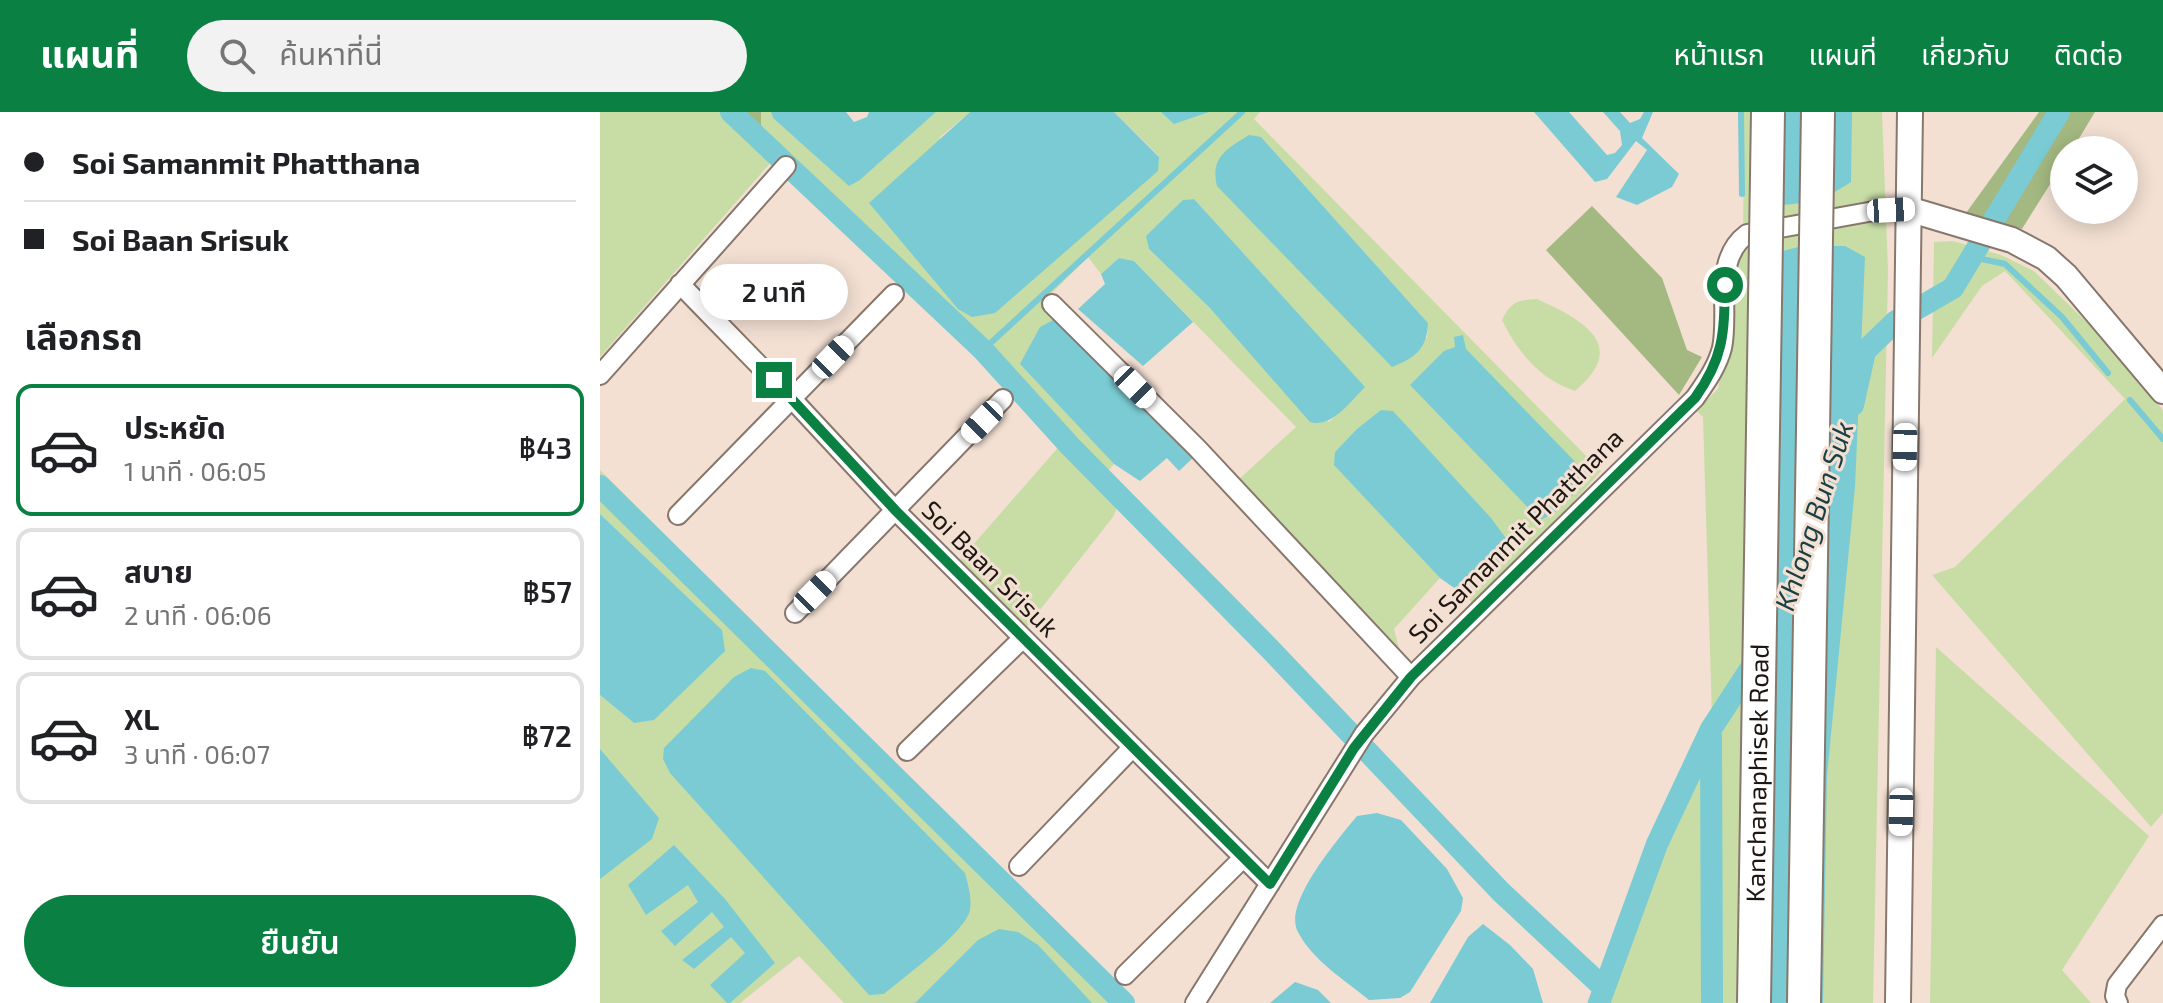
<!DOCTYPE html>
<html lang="th">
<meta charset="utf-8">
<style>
:root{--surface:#fff;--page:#f2f2f2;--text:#202124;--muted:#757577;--line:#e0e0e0;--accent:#0b8043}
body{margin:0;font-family:"Exo 2","Noto Sans Thai",sans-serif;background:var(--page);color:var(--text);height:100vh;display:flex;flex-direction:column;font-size:30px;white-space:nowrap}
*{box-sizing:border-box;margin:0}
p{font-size:26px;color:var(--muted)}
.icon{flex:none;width:44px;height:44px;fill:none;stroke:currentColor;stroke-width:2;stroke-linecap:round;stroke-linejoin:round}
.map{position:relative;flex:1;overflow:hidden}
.side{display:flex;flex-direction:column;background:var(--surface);width:600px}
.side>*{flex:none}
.guide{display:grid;align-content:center;height:176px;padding:0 24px;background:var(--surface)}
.buttons{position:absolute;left:1450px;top:24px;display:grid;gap:16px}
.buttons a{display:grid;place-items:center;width:88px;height:88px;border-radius:50%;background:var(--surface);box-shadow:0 4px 20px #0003;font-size:40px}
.end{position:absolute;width:36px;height:36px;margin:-18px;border:10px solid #0b8043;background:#fff;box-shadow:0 0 0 4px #fff}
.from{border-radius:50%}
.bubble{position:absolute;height:56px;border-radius:28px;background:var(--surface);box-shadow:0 4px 20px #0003;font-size:26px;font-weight:600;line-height:56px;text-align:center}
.car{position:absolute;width:24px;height:48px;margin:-24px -12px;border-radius:10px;box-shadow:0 0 6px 2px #0007;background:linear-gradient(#fff 24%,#345 0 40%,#fff 0 76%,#345 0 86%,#fff 0)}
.guide b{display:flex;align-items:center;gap:28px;height:76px;font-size:30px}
.guide b+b{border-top:2px solid var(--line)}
.guide i{width:20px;height:20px;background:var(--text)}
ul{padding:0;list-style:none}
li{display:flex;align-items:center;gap:24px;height:132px;margin:0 16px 12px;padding:0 8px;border:4px solid var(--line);border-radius:16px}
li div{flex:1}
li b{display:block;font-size:30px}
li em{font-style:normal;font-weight:600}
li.current{border-color:var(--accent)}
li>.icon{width:72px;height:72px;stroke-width:1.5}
h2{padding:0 24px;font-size:36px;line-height:96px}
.cta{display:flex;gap:16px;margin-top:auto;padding:16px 24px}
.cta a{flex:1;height:92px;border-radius:48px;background:var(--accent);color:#fff;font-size:32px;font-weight:600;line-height:92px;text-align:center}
header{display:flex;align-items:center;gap:48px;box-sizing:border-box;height:112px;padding:0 40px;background:var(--accent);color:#fff}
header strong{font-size:38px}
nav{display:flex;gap:44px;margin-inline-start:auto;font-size:28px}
.search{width:560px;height:72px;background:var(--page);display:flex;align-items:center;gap:20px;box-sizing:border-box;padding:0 28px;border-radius:44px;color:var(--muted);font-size:30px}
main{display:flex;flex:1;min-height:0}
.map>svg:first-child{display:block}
</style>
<header>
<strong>แผนที่</strong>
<div class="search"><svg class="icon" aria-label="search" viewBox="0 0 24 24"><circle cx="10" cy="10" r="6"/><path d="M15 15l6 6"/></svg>ค้นหาที่นี่</div>
<nav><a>หน้าแรก</a><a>แผนที่</a><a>เกี่ยวกับ</a><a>ติดต่อ</a></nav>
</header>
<main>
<section class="side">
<div class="guide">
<b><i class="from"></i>Soi Samanmit Phatthana</b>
<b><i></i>Soi Baan Srisuk</b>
</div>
<h2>เลือกรถ</h2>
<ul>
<li class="current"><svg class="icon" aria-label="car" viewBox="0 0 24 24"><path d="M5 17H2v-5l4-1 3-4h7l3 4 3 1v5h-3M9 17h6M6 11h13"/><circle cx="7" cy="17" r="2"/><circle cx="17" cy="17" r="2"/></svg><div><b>ประหยัด</b><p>1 นาที · 06:05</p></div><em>฿43</em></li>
<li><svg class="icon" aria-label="car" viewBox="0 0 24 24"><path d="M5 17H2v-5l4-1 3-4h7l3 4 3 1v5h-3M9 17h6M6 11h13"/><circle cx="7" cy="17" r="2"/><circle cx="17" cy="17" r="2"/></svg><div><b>สบาย</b><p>2 นาที · 06:06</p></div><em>฿57</em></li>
<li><svg class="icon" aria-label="car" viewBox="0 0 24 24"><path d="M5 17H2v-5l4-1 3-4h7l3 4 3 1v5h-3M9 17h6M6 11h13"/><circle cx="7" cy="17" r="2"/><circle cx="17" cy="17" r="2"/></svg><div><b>XL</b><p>3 นาที · 06:07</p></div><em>฿72</em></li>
</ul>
<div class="cta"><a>ยืนยัน</a></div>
</section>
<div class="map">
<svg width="1563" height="891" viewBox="0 0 1563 891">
<rect width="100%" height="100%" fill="#f3e0d3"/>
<!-- green -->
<path fill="#c8dda6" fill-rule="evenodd" d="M0 0H136L144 12H161V0H171L173 6 249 73 260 68 336 0H370L339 26 559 44 514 0H660L654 7 1001 359 971 393 873 492 867 485 904 444 735 353 840 466 794 517 801 544 637 369 696 315 534 149 519 146 501 162 488 145 451 182 470 200V304L514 352 499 370 520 389 513 405 425 517 358 450 462 331 181 39 0 245ZM661 25 828 211 827 227ZM594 87 764 275 729 310 549 137 583 88ZM863 223 865 237 811 272 855 235Z
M1144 0H1282L1288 158 1273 891H987L1052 726 1112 606 1103 305 1096 298 1118 277 1126 237 1136 147 1143 139Z
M1353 129 1401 143 1434 159 1502 225 1563 298V701L1551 715 1332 463 1355 455 1525 287 1405 159 1382 174 1332 246 1334 130Z
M937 187C983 208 1030 233 975 279 940 267 918 241 902 208 910 190 918 188 937 187Z
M0 358 533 891H244L199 844 140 891H0V583L34 611 122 518 0 402Z
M1336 535 1549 724 1462 858 1491 891H1330Z"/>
<!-- forest -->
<path fill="#a4b981" d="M136 0H161V13L144 12Z
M1439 0H1495L1472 38H1464V50L1422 117 1366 101Z
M992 94 1062 166 1087 238 1102 245 1079 283 946 138Z"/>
<!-- water -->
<path fill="#7acbd3" d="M171 0H246L254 10 267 5 269 0H336L260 68 249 74 173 6Z
M370 0H514L559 45 558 59 395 201 372 205 358 197 269 91Z
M561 0H609L574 12Z
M934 0H969L1007 43 1015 41 1022 33 1020 19 1003 0H1020L1030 11 1040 7 1044 0H1053L1042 26 1079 62 1072 75 1037 93 1016 85 1047 38 1036 29 1007 67 995 70Z
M1154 0H1252L1251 70C1218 92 1200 93 1161 93Z
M649 23 661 25 828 211C827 237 815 246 792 255L617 74C610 45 627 37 649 23Z
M594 87 765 275C750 290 732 316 710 310L609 195 549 137 546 124 583 88Z
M1202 134H1245L1265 145 1255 375 1227 664 1223 891H1139L1153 147Z
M519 146 534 149 593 210 543 254 478 197 505 172 501 162Z
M457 206 595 344 579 359 567 346 540 369 514 352 420 252 440 215Z
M863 223 866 237 986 361C977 382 962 399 940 408L810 273 844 239 855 235 854 225Z
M781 298 793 299 891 406 908 429 904 444 867 485 840 466 734 353 735 340 757 317Z
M0 402 122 518 125 539 54 608 34 611 0 583Z
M151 556 165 559 365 761C368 773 372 785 370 798 365 821 304 865 284 882L269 883 70 661 63 647 64 636 134 565Z
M0 637 59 706 52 727 0 767Z
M777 701 801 708 847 757 863 786 861 799 810 880 800 886 769 888C745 868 713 849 698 820 682 792 739 726 757 704Z
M74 733 125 787 175 851 130 891H127L110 873 145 841 131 825 94 857 82 848 124 815 112 800 75 834 61 819 98 790 88 773 46 803 28 773Z
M883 812 910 833 933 857 943 891H830L868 825Z
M399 817 418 820 438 833 492 891H315L378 828Z
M695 870 718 878 731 891H670Z"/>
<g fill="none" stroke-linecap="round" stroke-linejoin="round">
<!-- stream -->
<path stroke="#7acbd3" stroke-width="6" d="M1141 0 1142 82
M1372 145 1405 152 1462 205 1508 261
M383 238 642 0
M1530 288 1563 327"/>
<!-- canal -->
<path stroke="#7acbd3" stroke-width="22" d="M131 0 383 238 470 334 669 536 901 780 1004 876
M1253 293 1265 239 1296 209 1353 176 1459 0
M0 374 524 891
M1111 624 1112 891
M999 891 1057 732 1111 617 1158 545"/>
<!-- street casing -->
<g stroke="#88776c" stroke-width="22">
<path id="street" d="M80 172 193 288 296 399 670 772
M452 192 597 336 811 565
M0 263 186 54
M78 403 294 182
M195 501 403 287
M307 639 423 526
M419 754 532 636
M525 863 643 746
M595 891 764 622 811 565 1095 286C1106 270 1117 255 1122 236 1130 199 1112 148 1147 122L1274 99 1308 97
M1518 891 1515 884 1517 873 1563 813"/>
</g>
<!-- secondary casing -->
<g stroke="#88776c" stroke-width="28">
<path id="secondary" d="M1308 97 1412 128 1446 146 1466 164 1563 279
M1298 891 1310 0"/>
</g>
<!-- street -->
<use href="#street" stroke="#fff" stroke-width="18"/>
<!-- secondary -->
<use href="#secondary" stroke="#fff" stroke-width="24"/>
<!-- highway-bridge casing -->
<g stroke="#88776c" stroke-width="36" stroke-linecap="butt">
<g id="highway-bridge">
<path id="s1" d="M1154 891 1168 0"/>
<path d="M1204 891 1218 0"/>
</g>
</g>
<!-- highway-bridge -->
<use href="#highway-bridge" stroke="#fff" stroke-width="32"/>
</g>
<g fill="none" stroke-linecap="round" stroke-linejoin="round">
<!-- route -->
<path stroke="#0b8043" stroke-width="10" d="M174 268 296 399 670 772 754 636 811 565 1095 286C1124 245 1124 222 1125 173"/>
</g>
<g text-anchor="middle" stroke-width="6" stroke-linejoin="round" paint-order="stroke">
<!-- street labels -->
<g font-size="26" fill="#1d1712" stroke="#f3e0d3">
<text transform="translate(916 424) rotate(-45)" y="9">Soi Samanmit Phatthana</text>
<text transform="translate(390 457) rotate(45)" y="9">Soi Baan Srisuk</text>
<text dy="9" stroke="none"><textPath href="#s1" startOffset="230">Kanchanaphisek Road</textPath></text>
</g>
<!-- water labels -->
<g font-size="28" font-style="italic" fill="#183f43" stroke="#f3e0d3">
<text transform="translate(1214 404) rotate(-72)" y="10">Khlong Bun Suk</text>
</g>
</g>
</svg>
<div class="buttons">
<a><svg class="icon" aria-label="layers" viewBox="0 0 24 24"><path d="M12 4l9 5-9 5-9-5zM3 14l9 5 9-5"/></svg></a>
</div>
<i class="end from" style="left:1125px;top:173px"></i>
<i class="end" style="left:174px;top:268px"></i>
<div class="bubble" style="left:100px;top:152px;width:148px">2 นาที</div>
<i class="car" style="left:1291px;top:98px;rotate:87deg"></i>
<i class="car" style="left:233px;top:245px;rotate:44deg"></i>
<i class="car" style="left:535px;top:275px;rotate:135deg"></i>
<i class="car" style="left:382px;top:310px;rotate:224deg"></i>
<i class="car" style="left:1305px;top:335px;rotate:181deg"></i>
<i class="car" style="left:215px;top:480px;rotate:45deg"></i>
<i class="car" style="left:1301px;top:700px;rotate:181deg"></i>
</div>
</main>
